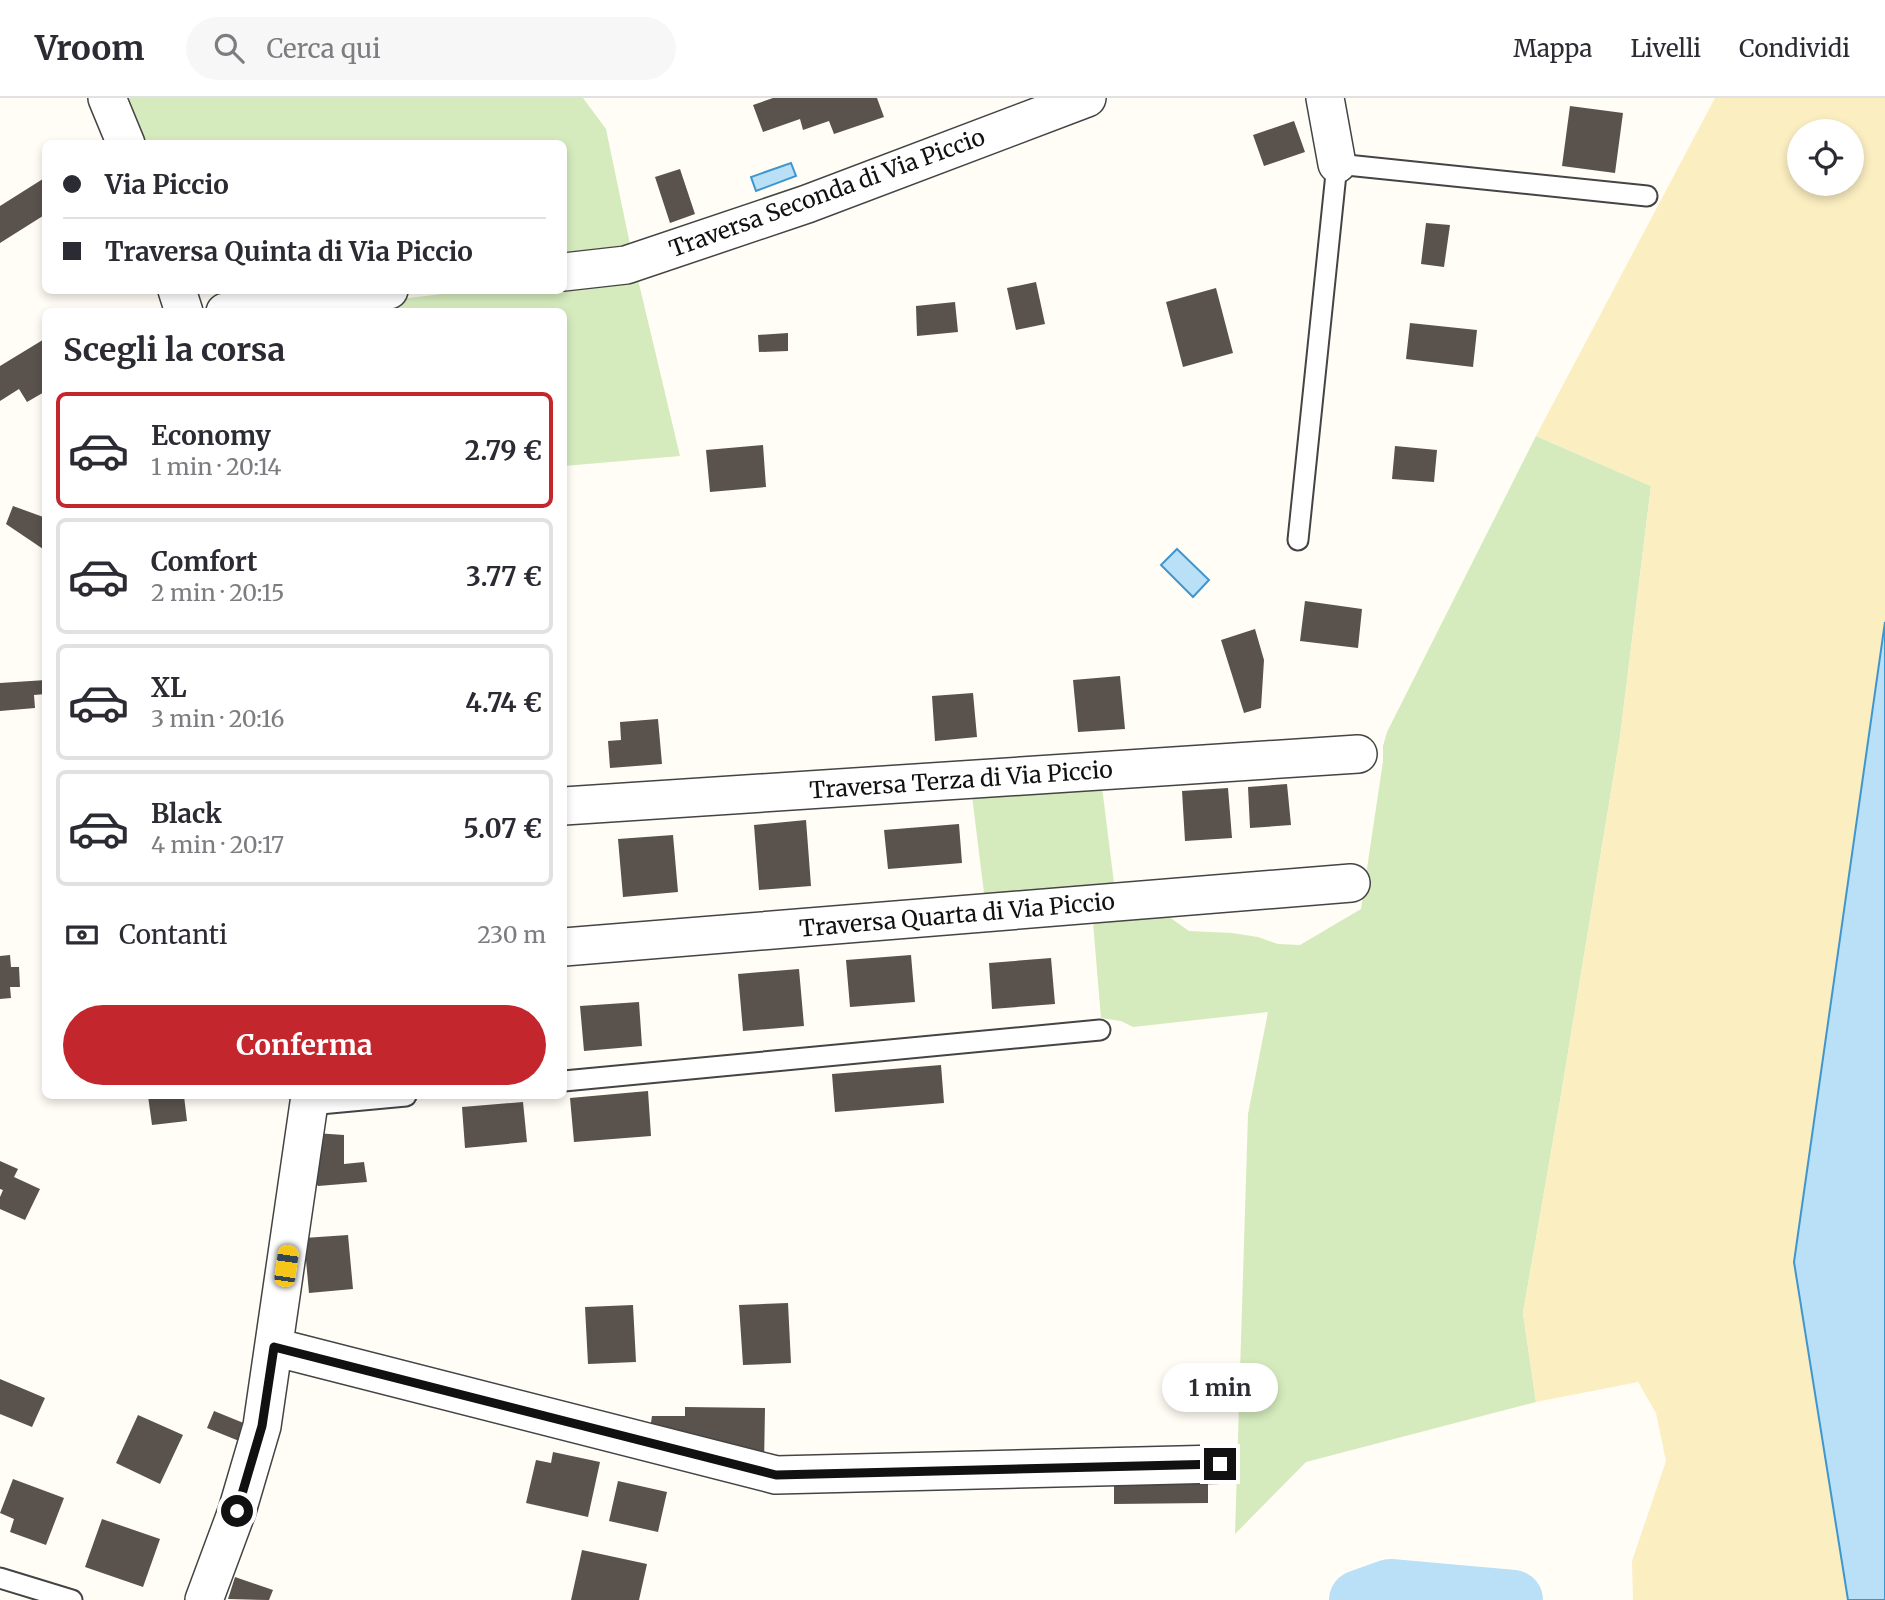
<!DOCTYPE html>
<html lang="it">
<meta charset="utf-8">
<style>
:root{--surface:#fff;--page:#f7f7f7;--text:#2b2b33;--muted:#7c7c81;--line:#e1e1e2;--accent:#c4262e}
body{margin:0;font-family:Merriweather,serif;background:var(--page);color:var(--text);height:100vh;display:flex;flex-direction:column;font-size:26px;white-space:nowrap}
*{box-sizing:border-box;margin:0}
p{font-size:23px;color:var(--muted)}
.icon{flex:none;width:38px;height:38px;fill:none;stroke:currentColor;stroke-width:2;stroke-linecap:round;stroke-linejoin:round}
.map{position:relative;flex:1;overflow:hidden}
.panel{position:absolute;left:42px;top:210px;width:525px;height:791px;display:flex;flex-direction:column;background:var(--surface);border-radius:10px;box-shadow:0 4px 10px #0003}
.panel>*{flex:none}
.guide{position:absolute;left:42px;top:42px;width:525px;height:154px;border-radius:10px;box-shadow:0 4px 10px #0003;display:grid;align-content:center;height:154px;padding:0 21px;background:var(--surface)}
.tools{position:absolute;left:1787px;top:21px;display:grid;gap:14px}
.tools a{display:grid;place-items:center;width:77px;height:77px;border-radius:50%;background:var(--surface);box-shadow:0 4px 10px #0003;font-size:35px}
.end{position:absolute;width:32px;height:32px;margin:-16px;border:9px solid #111;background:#fff;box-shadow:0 0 0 4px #fff}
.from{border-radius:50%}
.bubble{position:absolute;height:49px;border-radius:24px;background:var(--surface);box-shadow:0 4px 10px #0003;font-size:23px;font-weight:700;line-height:49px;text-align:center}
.car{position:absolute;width:21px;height:42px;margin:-21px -10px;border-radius:9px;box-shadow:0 0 5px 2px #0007;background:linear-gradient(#f5c518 24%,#345 0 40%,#f5c518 0 76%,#345 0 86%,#f5c518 0)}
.guide b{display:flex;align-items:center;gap:24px;height:66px;font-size:26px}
.guide b+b{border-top:2px solid var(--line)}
.guide i{width:18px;height:18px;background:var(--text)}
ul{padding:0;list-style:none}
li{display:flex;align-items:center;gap:21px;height:116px;margin:0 14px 10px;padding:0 7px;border:4px solid var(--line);border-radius:10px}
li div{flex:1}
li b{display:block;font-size:26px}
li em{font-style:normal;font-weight:700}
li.selected{border-color:var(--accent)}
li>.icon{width:63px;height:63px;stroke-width:1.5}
h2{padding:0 21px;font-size:32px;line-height:84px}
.pay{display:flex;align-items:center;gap:18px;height:77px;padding:0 21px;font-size:26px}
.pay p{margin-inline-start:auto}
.cta{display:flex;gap:14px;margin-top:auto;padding:14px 21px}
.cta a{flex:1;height:80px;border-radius:42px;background:var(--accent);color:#fff;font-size:28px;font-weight:700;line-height:80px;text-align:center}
header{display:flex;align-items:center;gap:42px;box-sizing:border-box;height:98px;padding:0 35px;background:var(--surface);border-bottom:2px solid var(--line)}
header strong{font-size:33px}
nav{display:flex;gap:38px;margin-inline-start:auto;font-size:24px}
.search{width:490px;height:63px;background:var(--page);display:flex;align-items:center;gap:18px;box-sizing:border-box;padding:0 24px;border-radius:38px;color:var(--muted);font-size:26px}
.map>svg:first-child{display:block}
</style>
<header>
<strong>Vroom</strong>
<div class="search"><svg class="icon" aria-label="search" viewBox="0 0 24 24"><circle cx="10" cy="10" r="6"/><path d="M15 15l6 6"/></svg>Cerca qui</div>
<nav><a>Mappa</a><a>Livelli</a><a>Condividi</a></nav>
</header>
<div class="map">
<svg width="1885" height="1502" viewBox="0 0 1885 1502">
<rect width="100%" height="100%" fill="#fffdf5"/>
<!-- green -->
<path fill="#d5ebbd" d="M122 0H583L606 31 632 156 564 167V46L140 45Z
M636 173 680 358 564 368V214H289L468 193 564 192V182Z
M1536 338 1651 388 1620 639 1562 991 1523 1215 1536 1304 1306 1364 1235 1436 1248 1016 1268 914 1133 929 1121 923 1101 920 1092 813 1165 816 1189 833 1232 835 1258 839 1278 846 1300 847 1361 811 1383 663V648L1387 634Z
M1101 681 1115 793 985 803 971 690Z"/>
<!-- sand -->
<path fill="#fbeec1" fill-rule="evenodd" d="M1715 0H1885V524L1794 1164 1848 1502H1633L1632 1463 1666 1363 1656 1315 1638 1284 1536 1304 1523 1215 1562 991 1620 639 1651 388 1536 338ZM1799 33H1852V86H1799Z"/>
<!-- water -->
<path fill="#b9e0f7" stroke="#3f96cf" stroke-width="2" d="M791 65 796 78 756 93 751 79Z
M1177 451 1209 482 1193 499 1161 467Z
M1885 524V1502H1848L1794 1164Z"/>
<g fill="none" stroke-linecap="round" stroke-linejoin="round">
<!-- river -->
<path stroke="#b9e0f7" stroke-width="60" d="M1359 1502 1390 1491 1513 1502"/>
</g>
<!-- building -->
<path fill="#5a524d" d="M773 0H877L884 19 834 36 829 23 803 32 800 21 763 34 753 7Z
M1570 8 1623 15 1615 75 1562 68Z
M1294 23 1305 54 1264 68 1253 37Z
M680 71 695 116 670 125 655 79Z
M46 79V116L0 145V108Z
M1426 125 1450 127 1444 169 1421 166Z
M1036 184 1045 226 1016 232 1007 190Z
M1216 190 1233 255 1183 269 1166 204Z
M955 204 958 234 917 238 916 208Z
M1410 225 1477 232 1473 269 1406 261Z
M788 235V253L759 254 758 237Z
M46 240V293L27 304 19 291 0 303V268Z
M763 347 766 389 710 394 706 352Z
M1395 348 1437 352 1434 384 1392 381Z
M13 408 46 420V453L6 426Z
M1305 503 1362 511 1358 550 1300 543Z
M1255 531 1264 562 1261 610 1244 615 1221 542Z
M1120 578 1125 631 1078 634 1073 582Z
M46 582V596L34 597 35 610 0 613V585Z
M973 595 977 639 935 643 932 598Z
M658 621 662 666 610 670 608 643 621 642 620 624Z
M1287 686 1291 727 1250 730 1248 689Z
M1228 690 1232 740 1185 743 1182 693Z
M806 722 811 788 759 792 754 727Z
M959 726 962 765 888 771 884 732Z
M673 737 678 794 623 799 618 741Z
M10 857 11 869H19L20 889H10L11 900 0 901V858Z
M911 857 915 904 850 909 846 862Z
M1051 860 1055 906 992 911 989 865Z
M799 871 804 928 743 933 738 876Z
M639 904 642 948 584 953 580 908Z
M941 967 944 1005 835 1014 832 976Z
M648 993 651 1038 574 1044 570 1000Z
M148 998H184L187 1023 152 1027Z
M523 1004 527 1044 465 1050 462 1009Z
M315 1035 344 1037V1066L364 1064 367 1084 318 1088 311 1078Z
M0 1063 18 1071 14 1079 40 1091 25 1122 0 1111V1099L3 1092 0 1091Z
M348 1137 353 1191 309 1195 304 1140Z
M788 1205 791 1265 743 1267 739 1207Z
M633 1207 636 1264 588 1266 585 1209Z
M0 1281 45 1300 32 1329 0 1316Z
M685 1309 765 1310 764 1367 649 1338 652 1318H685Z
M214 1313 251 1328 244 1345 207 1330Z
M138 1317 183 1337 160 1386 116 1365Z
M553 1354 600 1364 588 1419 526 1405 536 1362 551 1365Z
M13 1381 64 1400 46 1447 10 1434 14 1421 0 1415Z
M1208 1381V1405L1114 1406V1382Z
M618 1383 667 1394 658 1434 609 1423Z
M102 1421 160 1441 143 1489 85 1469Z
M582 1452 647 1466 639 1502H571Z
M235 1479 273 1492 269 1502 228 1501Z"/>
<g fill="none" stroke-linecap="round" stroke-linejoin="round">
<!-- service casing -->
<g stroke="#444" stroke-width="23">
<path id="service" d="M1298 442 1337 66 1647 98
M564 983 1100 932
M309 1007 406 998
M0 1480 72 1502"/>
</g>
<!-- minor casing -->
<g stroke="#444" stroke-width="40">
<path id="minor" d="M107 0 126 46
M1325 0 1337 66
M564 174 626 167 807 106 1087 0
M177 192 184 214
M225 214 389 192
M564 708 1358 656
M564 849 1351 785
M274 1249 776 1377 1220 1366
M204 1502 237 1413 262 1328 310 998"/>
</g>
<!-- service -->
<use href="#service" stroke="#fff" stroke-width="19"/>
<!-- minor -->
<use href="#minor" stroke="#fff" stroke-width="37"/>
</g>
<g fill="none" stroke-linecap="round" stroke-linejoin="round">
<!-- route -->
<path stroke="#111" stroke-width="9" d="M237 1413 262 1328 274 1249 776 1377 1220 1366"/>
</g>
<g text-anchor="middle" stroke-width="7" stroke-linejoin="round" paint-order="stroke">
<!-- street labels -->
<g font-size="23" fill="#111" stroke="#fff">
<text transform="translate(827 95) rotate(-20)" y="8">Traversa Seconda di Via Piccio</text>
<text transform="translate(961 682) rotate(-4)" y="8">Traversa Terza di Via Piccio</text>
<text transform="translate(957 817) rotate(-5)" y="8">Traversa Quarta di Via Piccio</text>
</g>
</g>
</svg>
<div class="tools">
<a><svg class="icon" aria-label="locate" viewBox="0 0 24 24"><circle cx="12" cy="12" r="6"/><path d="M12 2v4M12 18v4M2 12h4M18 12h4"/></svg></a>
</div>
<i class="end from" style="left:237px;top:1413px"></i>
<i class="end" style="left:1220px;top:1366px"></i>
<div class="bubble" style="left:1162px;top:1265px;width:116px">1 min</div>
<i class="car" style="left:286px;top:1168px;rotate:8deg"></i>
<div class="guide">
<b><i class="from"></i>Via Piccio</b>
<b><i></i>Traversa Quinta di Via Piccio</b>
</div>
<section class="panel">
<h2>Scegli la corsa</h2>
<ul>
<li class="selected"><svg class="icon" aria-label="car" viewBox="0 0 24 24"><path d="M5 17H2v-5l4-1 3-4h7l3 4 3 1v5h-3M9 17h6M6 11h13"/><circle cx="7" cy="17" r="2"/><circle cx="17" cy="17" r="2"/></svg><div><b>Economy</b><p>1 min · 20:14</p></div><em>2.79 €</em></li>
<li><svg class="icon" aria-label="car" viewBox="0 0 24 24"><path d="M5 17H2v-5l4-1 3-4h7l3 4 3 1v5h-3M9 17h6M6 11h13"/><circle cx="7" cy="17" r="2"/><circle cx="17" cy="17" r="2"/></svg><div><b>Comfort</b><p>2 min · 20:15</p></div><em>3.77 €</em></li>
<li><svg class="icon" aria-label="car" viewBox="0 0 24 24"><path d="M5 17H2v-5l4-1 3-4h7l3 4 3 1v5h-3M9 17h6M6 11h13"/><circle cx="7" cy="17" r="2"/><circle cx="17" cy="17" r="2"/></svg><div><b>XL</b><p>3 min · 20:16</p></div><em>4.74 €</em></li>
<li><svg class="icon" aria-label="car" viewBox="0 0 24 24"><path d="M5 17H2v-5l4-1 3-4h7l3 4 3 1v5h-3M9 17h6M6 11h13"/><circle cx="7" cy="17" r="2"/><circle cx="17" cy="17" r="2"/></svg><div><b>Black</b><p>4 min · 20:17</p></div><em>5.07 €</em></li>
</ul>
<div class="pay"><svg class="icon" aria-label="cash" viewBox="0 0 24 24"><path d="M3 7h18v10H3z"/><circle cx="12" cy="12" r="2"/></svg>Contanti<p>230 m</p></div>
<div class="cta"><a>Conferma</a></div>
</section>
</div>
